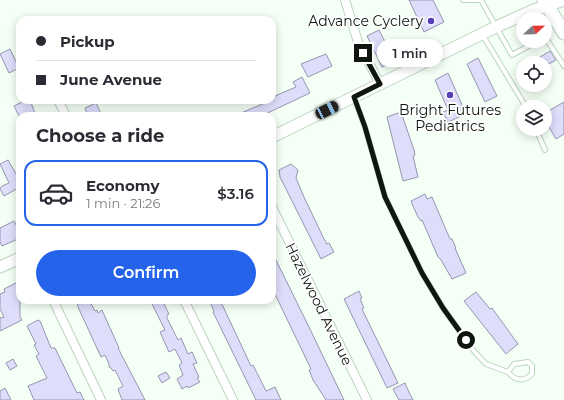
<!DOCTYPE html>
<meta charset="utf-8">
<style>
:root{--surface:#fff;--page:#f2f2f3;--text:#2b2b33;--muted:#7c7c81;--line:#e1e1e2;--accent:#2563eb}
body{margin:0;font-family:Montserrat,sans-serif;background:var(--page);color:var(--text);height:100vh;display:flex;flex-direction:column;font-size:15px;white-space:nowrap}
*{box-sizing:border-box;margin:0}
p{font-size:13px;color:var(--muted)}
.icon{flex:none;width:22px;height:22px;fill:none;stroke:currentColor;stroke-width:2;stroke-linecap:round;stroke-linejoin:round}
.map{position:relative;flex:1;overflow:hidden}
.sheet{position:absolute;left:16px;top:112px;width:260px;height:192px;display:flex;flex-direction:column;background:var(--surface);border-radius:12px;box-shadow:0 2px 10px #0003}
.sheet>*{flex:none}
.banner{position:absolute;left:16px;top:16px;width:260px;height:88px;border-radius:12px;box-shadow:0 2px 10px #0003;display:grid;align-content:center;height:88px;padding:0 20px;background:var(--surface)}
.needle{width:26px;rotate:68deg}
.tools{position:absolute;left:516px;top:12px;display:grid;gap:8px}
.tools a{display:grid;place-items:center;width:36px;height:36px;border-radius:50%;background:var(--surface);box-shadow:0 2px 10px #0003;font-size:20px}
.end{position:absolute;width:18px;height:18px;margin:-9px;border:5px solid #0d160f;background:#fff;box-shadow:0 0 0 2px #fff}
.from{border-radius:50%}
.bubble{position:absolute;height:28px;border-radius:14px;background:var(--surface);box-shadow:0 2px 10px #0003;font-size:13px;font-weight:600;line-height:28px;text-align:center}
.car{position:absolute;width:12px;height:24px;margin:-12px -6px;border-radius:5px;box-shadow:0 0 3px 1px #0007;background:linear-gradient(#222 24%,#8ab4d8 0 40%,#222 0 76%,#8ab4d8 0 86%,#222 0)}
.banner b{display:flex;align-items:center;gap:14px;height:38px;font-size:15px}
.banner b+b{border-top:1px solid var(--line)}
.banner i{width:10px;height:10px;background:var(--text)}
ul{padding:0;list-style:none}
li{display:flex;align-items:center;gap:12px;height:66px;margin:0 8px 6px;padding:0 12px;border:2px solid transparent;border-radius:12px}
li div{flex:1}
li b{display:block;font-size:15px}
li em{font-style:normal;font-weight:600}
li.current{border-color:var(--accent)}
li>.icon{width:36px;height:36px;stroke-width:1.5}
h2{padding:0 20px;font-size:18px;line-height:48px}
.primary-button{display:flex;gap:8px;margin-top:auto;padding:8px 20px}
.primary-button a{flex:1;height:46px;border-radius:24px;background:var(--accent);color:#fff;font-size:16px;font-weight:600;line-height:46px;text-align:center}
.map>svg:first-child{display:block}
</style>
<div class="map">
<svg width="564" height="400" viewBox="0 0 564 400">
<rect width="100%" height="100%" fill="#f4fff6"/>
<!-- building -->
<path fill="#dedefb" stroke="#9695b0" d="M409 0H433L444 22 424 32Z
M379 30 395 61 382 67 367 36Z
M10 49 19 68 9 73 0 54Z
M550 51 556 60 545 66V63H530Z
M326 54 332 66 308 77 301 64Z
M478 58 497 96 485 102 467 64Z
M448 73 466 114 448 122 443 112 448 110 435 80Z
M302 77 310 93 261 116H234L272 100 275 96 296 87 293 82Z
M26 100H30L36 116H19L14 106Z
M564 102V134L556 139 545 120V113Z
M96 103 102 116H88L85 108Z
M401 112 414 150 415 155 413 156 418 177 403 181 387 117Z
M8 160 20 181V187L4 196 0 189 2 186 9 183 0 164Z
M291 164 298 170 296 178 304 197 324 239 327 244 329 243 334 252 321 259 280 177 279 170Z
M425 194 427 199 432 197 450 239H452L456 248H455L466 273 452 279 441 260 438 257 422 220 421 221 418 217 413 206 411 201Z
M14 221 20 232V238L2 246 0 242V228Z
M272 252 309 327 344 400H326L313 380 309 370 311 369 272 288Z
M20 281V317L22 320 0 331V318L4 317 0 309V294L5 292 4 289Z
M359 291 362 298 360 299 364 308 362 309 398 383 387 388 344 299Z
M476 292 490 309 492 308 518 344 506 354 464 301Z
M77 300H89L95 311 97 310 98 313 102 310 119 348H118L145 400H122L118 389 123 386 115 370 113 371 111 368 109 367V364L105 355 101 357 78 307Z
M150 300 163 302 169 314 167 315V318L178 340 181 338 188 354 192 352 197 363 193 364 199 377 197 378 200 382 188 388 187 386 182 389 177 379 183 375 179 365 182 363 175 349 169 352 160 332 165 330Z
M209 300H220L251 366 253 365 266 391 275 387 281 400H256L213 312 214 311Z
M38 320 40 321 51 348H55L77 393 80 392 84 400H34L28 386 47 378 36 356 39 354 34 345 36 344 27 326Z
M13 359 17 366 10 370 6 363Z
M166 372 170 378 162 383 158 376Z
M405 383 407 388 413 400H399L393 389Z
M5 388 11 400H0V391Z"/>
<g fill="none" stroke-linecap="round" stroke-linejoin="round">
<!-- lane casing -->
<g stroke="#bbd4c0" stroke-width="6">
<path id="lane" d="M463 0H480
M481 0 512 55 538 41
M482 34 526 107
M545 37 564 66
M354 97 365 127 385 197 422 273 443 308 473 350 486 364 508 372 514 364 528 362 532 366V374C524 382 515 381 508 372
M536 129 545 150"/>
</g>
<!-- street casing -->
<g stroke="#bbd4c0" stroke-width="10">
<path id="street" d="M345 0 358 42 380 84
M58 100 66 116
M272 207 367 400
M53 300 101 400
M184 300 233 400"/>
</g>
<!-- secondary casing -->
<g stroke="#bbd4c0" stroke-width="13">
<path id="secondary" d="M272 137 496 27 534 10 564 0
M0 267 20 258"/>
</g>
<!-- primary casing -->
<g stroke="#bbd4c0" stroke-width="15">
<path id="primary" d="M544 0 564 33"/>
</g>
<!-- lane -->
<use href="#lane" stroke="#fff" stroke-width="4"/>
<!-- street -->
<use href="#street" stroke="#fff" stroke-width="8"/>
<!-- secondary -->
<use href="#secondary" stroke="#fff" stroke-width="11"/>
<!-- primary -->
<use href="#primary" stroke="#fff" stroke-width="13"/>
</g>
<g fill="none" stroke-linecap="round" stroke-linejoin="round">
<!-- route -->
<path stroke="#0d160f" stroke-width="5" d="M363 53 380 84 354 97 365 127 385 197 422 273 443 308 466 340"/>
</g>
<!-- markers -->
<g fill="#563fb7" stroke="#fff" stroke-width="1.5">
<circle cx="431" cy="21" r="4"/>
<circle cx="450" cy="95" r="4"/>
</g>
<g text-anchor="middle" stroke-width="3.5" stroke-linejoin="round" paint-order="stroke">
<!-- poi labels -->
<g font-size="14" fill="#0d160f" stroke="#fff" text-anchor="end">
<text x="423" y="26">Advance Cyclery</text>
<text x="450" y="115" text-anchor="middle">Bright Futures<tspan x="450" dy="16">Pediatrics</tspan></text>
</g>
<!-- street labels -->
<g font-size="14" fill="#0d160f" stroke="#fff">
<text transform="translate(319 304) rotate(64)" y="5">Hazelwood Avenue</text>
</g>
</g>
</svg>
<div class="tools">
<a><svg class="needle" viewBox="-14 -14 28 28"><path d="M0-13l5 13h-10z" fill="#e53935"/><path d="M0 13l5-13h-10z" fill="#7c7c81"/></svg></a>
<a><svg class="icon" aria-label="locate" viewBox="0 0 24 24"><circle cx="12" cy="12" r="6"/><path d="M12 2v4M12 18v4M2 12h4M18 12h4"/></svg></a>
<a><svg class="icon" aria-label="layers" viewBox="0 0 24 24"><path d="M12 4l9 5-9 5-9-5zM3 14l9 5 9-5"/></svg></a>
</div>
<i class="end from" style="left:466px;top:340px"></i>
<i class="end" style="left:363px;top:53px"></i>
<div class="bubble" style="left:377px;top:39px;width:66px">1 min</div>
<i class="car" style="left:327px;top:110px;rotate:64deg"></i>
<div class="banner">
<b><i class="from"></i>Pickup</b>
<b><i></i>June Avenue</b>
</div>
<section class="sheet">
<h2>Choose a ride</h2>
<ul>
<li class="current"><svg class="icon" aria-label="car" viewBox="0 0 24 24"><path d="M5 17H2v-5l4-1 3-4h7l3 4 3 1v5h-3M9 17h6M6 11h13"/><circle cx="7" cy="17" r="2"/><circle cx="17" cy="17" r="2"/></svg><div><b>Economy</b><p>1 min · 21:26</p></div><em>$3.16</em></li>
</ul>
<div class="primary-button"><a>Confirm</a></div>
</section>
</div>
